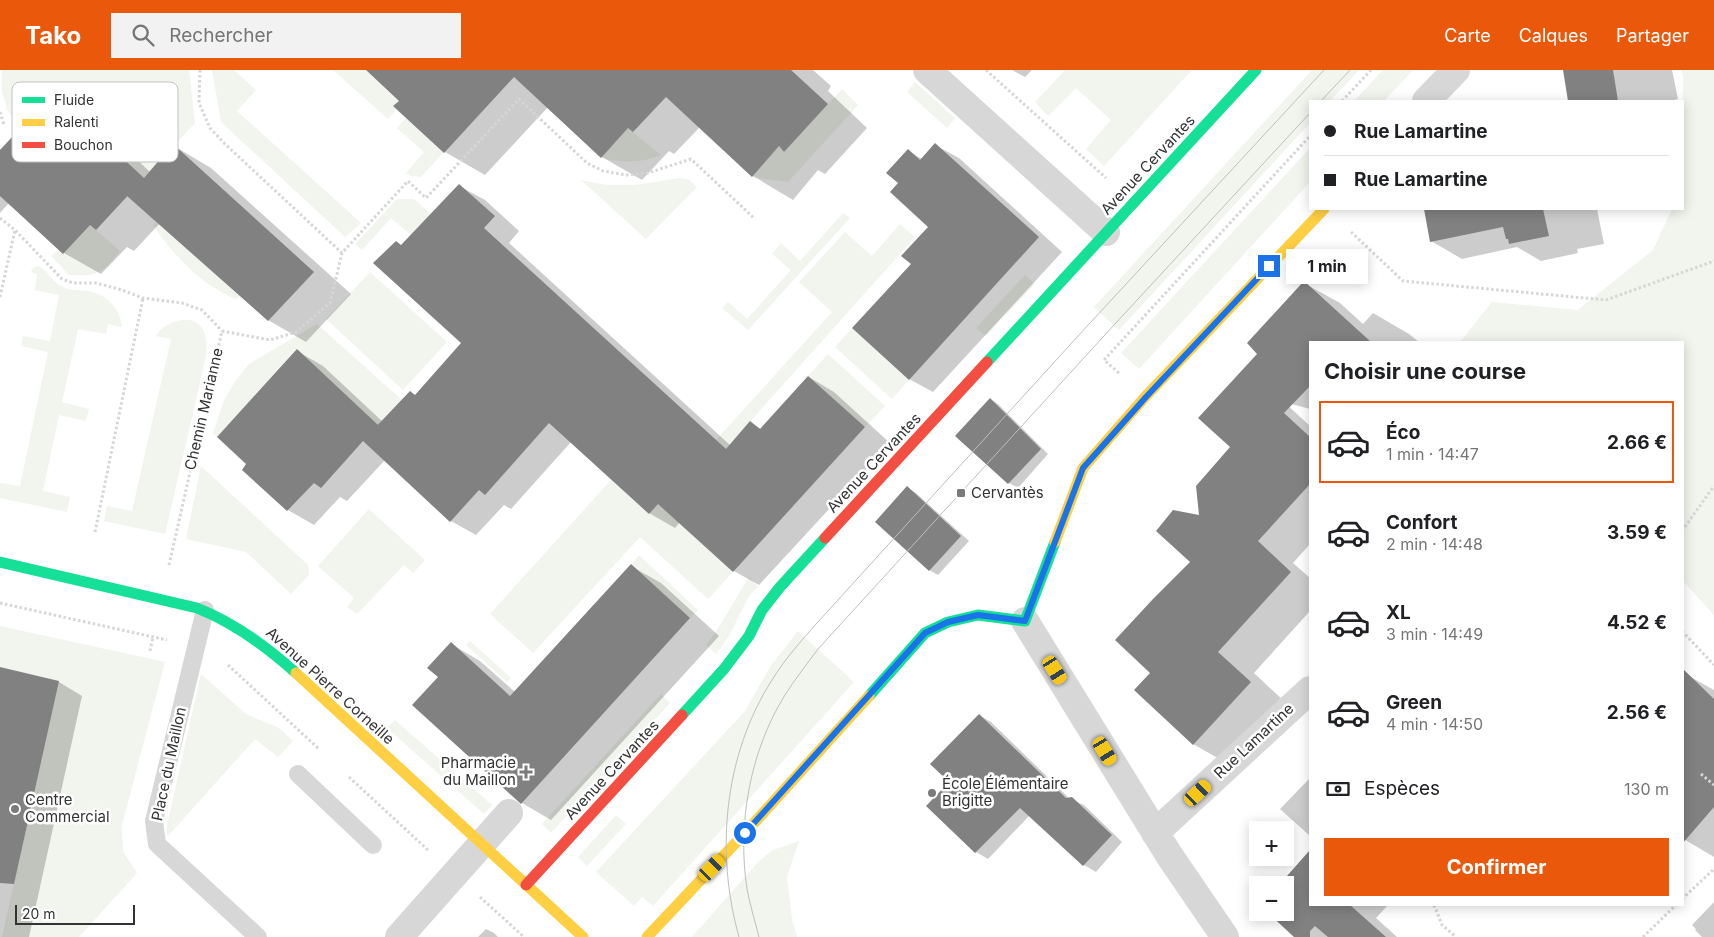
<!DOCTYPE html>
<html lang="fr">
<meta charset="utf-8">
<style>
:root{--surface:#fff;--page:#f2f2f2;--text:#202124;--muted:#757577;--line:#e0e0e0;--accent:#ea580c}
body{margin:0;font-family:Inter,sans-serif;background:var(--page);color:var(--text);height:100vh;display:flex;flex-direction:column;font-size:19px;white-space:nowrap}
*{box-sizing:border-box;margin:0}
p{font-size:16px;color:var(--muted)}
.icon{flex:none;width:28px;height:28px;fill:none;stroke:currentColor;stroke-width:2;stroke-linecap:round;stroke-linejoin:round}
.map{position:relative;flex:1;overflow:hidden}
.details{position:absolute;left:1309px;top:271px;width:375px;height:565px;display:flex;flex-direction:column;background:var(--surface);border-radius:0px;box-shadow:0 2px 12px #0003}
.details>*{flex:none}
.hud{position:absolute;left:1309px;top:30px;width:375px;height:110px;border-radius:0px;box-shadow:0 2px 12px #0003;display:grid;align-content:center;height:110px;padding:0 15px;background:var(--surface)}
.fabs{position:absolute;left:1249px;top:751px;display:grid;gap:10px}
.fabs a{display:grid;place-items:center;width:45px;height:45px;border-radius:0px;background:var(--surface);box-shadow:0 2px 12px #0003;font-size:25px}
.scale{position:absolute;left:15px;bottom:12px;width:120px;box-sizing:border-box;padding-left:5px;border:2px solid #333;border-top:0;font-size:14px;line-height:18px;white-space:nowrap;color:#333;-webkit-text-stroke:4px #fff;paint-order:stroke}
.end{position:absolute;width:22px;height:22px;margin:-11px;border:6px solid #1a73e8;background:#fff;box-shadow:0 0 0 2px #fff}
.from{border-radius:50%}
.bubble{position:absolute;height:35px;border-radius:0px;background:var(--surface);box-shadow:0 2px 12px #0003;font-size:16px;font-weight:700;line-height:35px;text-align:center}
.car{position:absolute;width:15px;height:30px;margin:-15px -8px;border-radius:6px;box-shadow:0 0 4px 1px #0007;background:linear-gradient(#f5c518 24%,#345 0 40%,#f5c518 0 76%,#345 0 86%,#f5c518 0)}
.hud b{display:flex;align-items:center;gap:18px;height:48px;font-size:19px}
.hud b+b{border-top:1px solid var(--line)}
.hud i{width:12px;height:12px;background:var(--text)}
ul{padding:0;list-style:none}
li{display:flex;align-items:center;gap:15px;height:82px;margin:0 10px 8px;padding:0 5px;border:2px solid transparent;border-radius:0px}
li div{flex:1}
li b{display:block;font-size:19px}
li em{font-style:normal;font-weight:700}
li.on{border-color:var(--accent)}
li>.icon{width:45px;height:45px;stroke-width:1.5}
h2{padding:0 15px;font-size:22px;line-height:60px}
.pay{display:flex;align-items:center;gap:12px;height:55px;padding:0 15px;font-size:19px}
.pay p{margin-inline-start:auto}
.button{display:flex;gap:10px;margin-top:auto;padding:10px 15px}
.button a{flex:1;height:58px;border-radius:0px;background:var(--accent);color:#fff;font-size:20px;font-weight:700;line-height:58px;text-align:center}
header{display:flex;align-items:center;gap:30px;box-sizing:border-box;height:70px;padding:0 25px;background:var(--accent);color:#fff}
header strong{font-size:24px}
nav{display:flex;gap:28px;margin-inline-start:auto;font-size:18px}
.search{width:350px;height:45px;background:var(--page);display:flex;align-items:center;gap:12px;box-sizing:border-box;padding:0 18px;border-radius:0px;color:var(--muted);font-size:19px}
.map>svg:first-child{display:block}
</style>
<header>
<strong>Tako</strong>
<div class="search"><svg class="icon" aria-label="search" viewBox="0 0 24 24"><circle cx="10" cy="10" r="6"/><path d="M15 15l6 6"/></svg>Rechercher</div>
<nav><a>Carte</a><a>Calques</a><a>Partager</a></nav>
</header>
<div class="map">
<svg width="1714" height="867" viewBox="0 0 1714 867">
<rect width="100%" height="100%" fill="#fff"/>
<!-- green -->
<path fill="#f1f5ed" d="M2 0H189L195 53 139 113 103 70 58 28 31 56 21 57 8 41 2 22Z
M212 0H234L256 20 237 41 361 153 345 167 221 52Z
M333 0H373L370 4 399 31 393 36 397 39 388 49Z
M1065 0H1192L1104 96 1086 79 1111 50 1076 18 1048 46 1035 32Z
M1312 0H1359L1330 31H1310V53L1119 260 1094 237Z
M1383 0H1413L1384 31H1354Z
M1681 0H1714V545L1683 511 1682 272H1460L1492 232 1578 240 1653 180 1672 139H1682L1683 5Z
M915 12 955 48 947 58 907 22Z
M842 19 858 35 788 112 752 107 779 76 784 82Z
M406 48 444 82 421 107 411 106 406 103 424 82 397 58Z
M628 58 661 85C642 93 622 93 601 88Z
M1310 78V112L1139 299 1121 283Z
M679 108 688 109 697 117 646 169 581 110 606 115H636Z
M397 129H414L431 144 411 165 391 148 362 180 355 174Z
M843 143 850 148 748 260 722 238 728 232 747 249 791 200 772 184 781 173 800 191Z
M157 153 240 226 236 229C201 215 174 186 153 155Z
M900 154 915 167 740 363 683 456 733 502 708 529 640 467 533 583 490 544 611 410 649 444 832 242 799 212 845 162 872 186Z
M90 155 120 181C103 203 97 207 69 205L51 186 59 179 63 184Z
M38 196C48 200 51 211 61 216 70 221 78 220 87 221 107 224 120 238 122 257L108 254 106 264 78 259 62 332 89 339 86 351 59 345 43 421 70 427 67 442 0 428V413L20 416 48 282 21 276 23 266 50 271 59 225 35 220 37 204 31 202 33 198Z
M370 202 447 272 403 320 326 249Z
M1025 205 1035 214 986 266 976 258Z
M181 250C205 248 208 267 206 287L165 464 104 451 107 436 132 441 171 269 156 266C162 256 170 253 181 250Z
M317 254 402 330 374 360 353 332 303 285 259 321 217 367 213 363 224 330 236 310 249 294Z
M852 258 909 310 892 329 835 277Z
M828 284 885 336 865 357 808 306Z
M201 396 308 495 309 505 291 524 246 482 186 469Z
M369 439 425 490 413 503 404 495 357 544 347 537 354 528 318 496Z
M639 485 698 540 690 548 631 495Z
M749 507 758 517 749 526 729 566 716 584 706 575C723 554 734 530 749 507Z
M0 556 165 592 122 755 123 781 137 803 79 867H2L59 611 0 597Z
M798 561 854 612 653 836 642 827 634 836 596 802 745 641 770 597Z
M470 571 511 608 507 612 466 575Z
M201 604 246 644 279 658 293 671 278 687 255 669 168 766 166 760Z
M661 624 670 633 551 763 542 754Z
M395 650 492 735 484 744 387 658Z
M616 745 626 754 587 796 578 787Z
M799 771 787 807 792 849 797 867H692L760 790 773 780Z"/>
<!-- shadow -->
<path fill="#0003" d="M375 0H813L831 16 828 21 867 58 825 104 818 100 793 130 753 106 700 57 674 84 669 81 642 110 602 87 548 37 485 105 445 82Z
M1012 0H1032L1025 7Z
M1565 0H1672L1678 29 1674 30V31H1569Z
M58 29 96 51 150 102 174 76 211 98 351 224 306 272 268 250 160 153 134 181 127 177 101 204 64 183 10 132 0 143V80L32 57Z
M935 75 959 88 1062 182 933 322 909 309 913 194 930 157 900 113 908 81 922 89Z
M459 116 485 130 519 161 509 173 730 375 750 353 761 359 809 307 834 322 890 373 759 515 734 501 680 452 675 458 649 443 571 372 511 439 504 435 476 465 451 451 385 390 347 431 340 427 314 455 288 440 244 399 297 281 323 296 383 352 416 326 463 273 402 176Z
M1425 139H1597L1604 174 1577 179 1578 183 1541 191 1517 177 1462 189 1431 171Z
M1304 213 1340 233 1363 254 1373 243 1409 264 1419 272H1310V339L1284 332 1310 356V474L1293 493 1310 508V541L1254 603 1286 633 1230 695 1193 674 1152 603 1192 492 1201 447 1232 377 1259 284Z
M990 329 998 334 1048 384 1018 418 1009 413 956 365Z
M907 418 916 423 969 471 938 505 929 500Z
M631 496 661 513 719 566 551 750 522 733 451 574 480 591 515 622Z
M0 599 59 612 82 626 29 867H0Z
M1689 606 1714 620V787L1682 768Z
M979 645 991 652 1070 729 1084 735 1122 772 1096 802 1084 795 1030 745 988 789 976 782 928 736 951 712Z
M1310 708V766L1280 739Z
M1310 782V835H1388L1376 848 1397 867H1296L1285 842V815H1281Z
M1714 832V867H1702L1695 860 1696 859 1692 855Z
M486 859 494 863 498 867H478Z"/>
<!-- building -->
<path fill="#818181" d="M366 0H791L828 34 784 82 779 76 752 107 666 27 633 62 628 58 601 88 514 7 444 83 393 36 399 31Z
M1563 0H1613L1618 31H1568Z
M58 28 144 108 173 74 314 202 268 251 127 126 133 120 96 160 90 155 63 184 0 126V80L26 52 31 56Z
M935 73 1039 167 909 310 852 258 911 194 901 186 928 157 890 122 898 113 886 103 908 79 920 90Z
M459 114 495 146 484 158 726 379 750 351 760 359 808 306 865 357 733 502 658 434 649 444 549 353 485 425 479 420 450 452 363 371 321 418 314 413 287 441 242 400 246 394 217 367 297 279 378 355 372 361 410 321 415 325 461 273 373 193 396 171 401 175Z
M1424 139H1543L1549 166 1509 174 1508 169H1506L1503 157 1430 172Z
M1304 211 1371 272H1310V316L1284 343 1310 367V414L1258 471 1291 502 1218 582 1251 612 1193 675 1134 620 1150 603 1115 570 1153 529 1190 492 1156 461 1173 440 1199 445 1196 416 1230 377 1198 348 1257 284 1247 273Z
M990 328 1041 379 1008 414 955 366Z
M907 416 961 466 929 501 875 452Z
M631 494 690 548 521 734 412 635 438 607 427 598 451 572 510 626Z
M0 597 59 611 14 814 0 813Z
M1682 598 1714 629V737L1682 774Z
M979 644 1066 728 1072 727 1112 765 1083 796 1020 738 975 783 926 736 949 712 930 694Z
M1310 780V835H1350L1386 867H1328L1315 856 1310 861V867H1294L1267 842H1285V815H1279Z"/>
<g fill="none" stroke-linecap="round" stroke-linejoin="round">
<!-- path -->
<path stroke="#d6d6d6" stroke-width="3" stroke-dasharray="2.5 2.5" stroke-linecap="butt" d="M200 0 199 33 210 58 225 74 342 183
M986 0 1106 108
M1342 31 1371 0
M0 42 4 55
M0 148 15 160 62 209 73 213H96L122 220 143 228 182 233 202 240 222 261
M1351 162 1403 211 1606 230 1714 191
M0 227 15 160
M222 261 270 270 296 262 330 233 342 183 408 111 426 128 519 29 587 93 603 101 626 105 648 103 691 89 755 149
M1119 303 1104 290 1310 66
M1682 461 1714 416
M95 462 143 228
M169 495 222 261
M0 533 167 570
M1682 561 1714 595
M150 581 153 567
M228 595 319 679
M1701 704 1714 715
M349 707 429 781
M480 827 524 867
M1682 829 1714 799
M1434 835 1442 855 1456 867
M1643 867 1676 835"/>
<!-- lane -->
<path stroke="#d7d7d7" stroke-width="18" d="M205 540 154 751 157 774 258 867
M298 704 373 775"/>
<!-- street -->
<path stroke="#d7d7d7" stroke-width="28" d="M927 0 1106 162
M1426 31 1456 0
M1025 551 1169 785 1225 867
M1155 763 1310 620
M399 867 509 743"/>
<!-- fast -->
<path stroke="#16e098" stroke-width="11" d="M987 292 1256 0
M0 492 197 538C235 553 266 576 296 603
M869 626 925 563 948 552 978 545 1025 551 1055 472
M682 645 724 599 749 566 762 540 780 517 825 468"/>
<!-- slow -->
<path stroke="#ffcf43" stroke-width="11" d="M1055 472 1083 398 1145 327 1324 139
M296 603 583 867
M647 867 745 763 869 626"/>
<!-- jam -->
<path stroke="#f24e42" stroke-width="11" d="M825 468 987 292
M526 815 682 645"/>
<!-- tram -->
<path stroke="#bebebe" stroke-width="1" d="M1321 31 1350 0
M739 867C715 782 724 685 772 610 785 589 801 571 817 553L1078 266 1324 0
M759 867C755 851 750 835 747 819 737 754 750 681 785 625 795 609 807 594 818 579L1114 255 1310 43"/>
</g>
<g fill="none" stroke-linecap="round" stroke-linejoin="round">
<!-- route -->
<path stroke="#1a73e8" stroke-width="6" d="M745 763 925 563 948 552 978 545 1025 551 1083 398 1146 327 1269 196"/>
</g>
<!-- markers -->
<g fill="#7a7a7a" stroke="#fff" stroke-width="2">
<rect x="956" y="418" width="10" height="10" rx="2.5"/>
<path d="M523.5 694.5h5v5h5v5h-5v5h-5v-5h-5v-5h5z"/>
<circle cx="932" cy="723" r="5"/>
<circle cx="15" cy="739" r="5"/>
</g>
<g text-anchor="middle" stroke-width="5" stroke-linejoin="round" paint-order="stroke">
<!-- street labels -->
<g font-size="15" fill="#333" stroke="#fff">
<text transform="translate(1148 95) rotate(-47)" y="5">Avenue Cervantes</text>
<text transform="translate(204 339) rotate(-77)" y="5">Chemin Marianne</text>
<text transform="translate(874 393) rotate(-47)" y="5">Avenue Cervantes</text>
<text transform="translate(330 616) rotate(42)" y="5">Avenue Pierre Corneille</text>
<text transform="translate(1254 671) rotate(-43)" y="5">Rue Lamartine</text>
<text transform="translate(169 694) rotate(-78)" y="5">Place du Maillon</text>
<text transform="translate(612 700) rotate(-47)" y="5">Avenue Cervantes</text>
</g>
<!-- poi labels -->
<g font-size="15" fill="#333" stroke="#fff" text-anchor="start">
<text x="971" y="428">Cervantès</text>
<text x="516" y="698" text-anchor="end">Pharmacie<tspan x="516" dy="17">du Maillon</tspan></text>
<text x="942" y="719">École Élémentaire<tspan x="942" dy="17">Brigitte</tspan></text>
<text x="25" y="735">Centre<tspan x="25" dy="17">Commercial</tspan></text>
</g>
</g>
<!-- legend -->
<rect x="12" y="12" width="166" height="80" rx="8" fill="#fff" stroke="#c2c2c2" stroke-width="1"/>
<rect x="22" y="27" width="23" height="6" fill="#16e098"/>
<rect x="22" y="49" width="23" height="7" fill="#ffcf43"/>
<rect x="22" y="72" width="23" height="6" fill="#f24e42"/>
<g font-size="14" fill="#333">
<text x="54" y="35">Fluide</text>
<text x="54" y="57">Ralenti</text>
<text x="54" y="80">Bouchon</text>
</g>
</svg>
<div class="fabs">
<a>+</a>
<a>−</a>
</div>
<div class="scale">20 m</div>
<i class="end from" style="left:745px;top:763px"></i>
<i class="end" style="left:1269px;top:196px"></i>
<div class="bubble" style="left:1286px;top:179px;width:82px">1 min</div>
<i class="car" style="left:1055px;top:600px;rotate:148deg"></i>
<i class="car" style="left:1105px;top:681px;rotate:149deg"></i>
<i class="car" style="left:1198px;top:723px;rotate:47deg"></i>
<i class="car" style="left:712px;top:798px;rotate:44deg"></i>
<div class="hud">
<b><i class="from"></i>Rue Lamartine</b>
<b><i></i>Rue Lamartine</b>
</div>
<section class="details">
<h2>Choisir une course</h2>
<ul>
<li class="on"><svg class="icon" aria-label="car" viewBox="0 0 24 24"><path d="M5 17H2v-5l4-1 3-4h7l3 4 3 1v5h-3M9 17h6M6 11h13"/><circle cx="7" cy="17" r="2"/><circle cx="17" cy="17" r="2"/></svg><div><b>Éco</b><p>1 min · 14:47</p></div><em>2.66 €</em></li>
<li><svg class="icon" aria-label="car" viewBox="0 0 24 24"><path d="M5 17H2v-5l4-1 3-4h7l3 4 3 1v5h-3M9 17h6M6 11h13"/><circle cx="7" cy="17" r="2"/><circle cx="17" cy="17" r="2"/></svg><div><b>Confort</b><p>2 min · 14:48</p></div><em>3.59 €</em></li>
<li><svg class="icon" aria-label="car" viewBox="0 0 24 24"><path d="M5 17H2v-5l4-1 3-4h7l3 4 3 1v5h-3M9 17h6M6 11h13"/><circle cx="7" cy="17" r="2"/><circle cx="17" cy="17" r="2"/></svg><div><b>XL</b><p>3 min · 14:49</p></div><em>4.52 €</em></li>
<li><svg class="icon" aria-label="car" viewBox="0 0 24 24"><path d="M5 17H2v-5l4-1 3-4h7l3 4 3 1v5h-3M9 17h6M6 11h13"/><circle cx="7" cy="17" r="2"/><circle cx="17" cy="17" r="2"/></svg><div><b>Green</b><p>4 min · 14:50</p></div><em>2.56 €</em></li>
</ul>
<div class="pay"><svg class="icon" aria-label="cash" viewBox="0 0 24 24"><path d="M3 7h18v10H3z"/><circle cx="12" cy="12" r="2"/></svg>Espèces<p>130 m</p></div>
<div class="button"><a>Confirmer</a></div>
</section>
</div>
